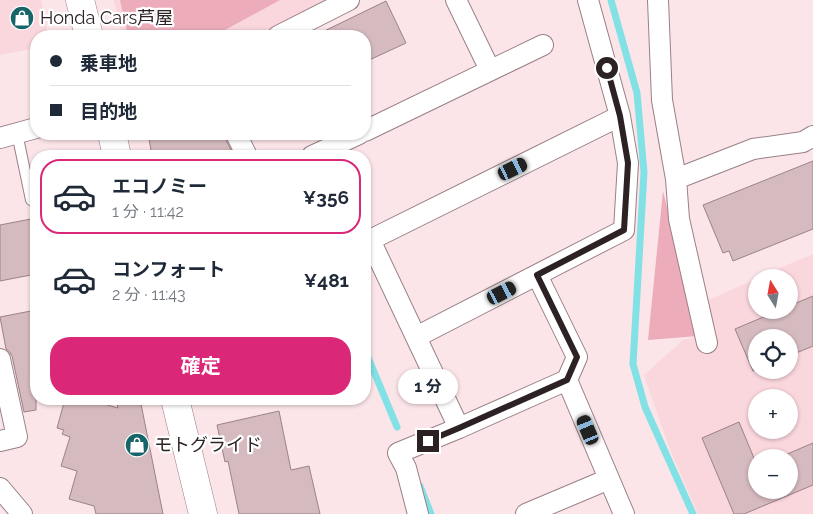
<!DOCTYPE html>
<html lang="ja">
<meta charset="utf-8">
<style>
:root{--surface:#fff;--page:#f6f6f7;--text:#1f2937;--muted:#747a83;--line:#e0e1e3;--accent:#db2777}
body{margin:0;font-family:Raleway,"Noto Sans JP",sans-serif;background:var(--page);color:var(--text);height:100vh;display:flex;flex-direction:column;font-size:19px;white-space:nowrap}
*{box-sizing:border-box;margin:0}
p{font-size:16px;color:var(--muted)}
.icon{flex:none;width:28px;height:28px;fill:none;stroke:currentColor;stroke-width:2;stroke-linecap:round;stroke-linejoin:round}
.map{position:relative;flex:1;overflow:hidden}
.panel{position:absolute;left:30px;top:150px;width:341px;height:255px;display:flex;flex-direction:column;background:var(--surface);border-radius:20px;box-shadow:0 1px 4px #0004}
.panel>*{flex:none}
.hud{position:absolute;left:30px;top:30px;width:341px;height:110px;border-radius:20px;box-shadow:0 1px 4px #0004;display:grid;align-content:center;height:110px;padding:0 20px;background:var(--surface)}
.needle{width:32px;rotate:349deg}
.controls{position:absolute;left:748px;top:269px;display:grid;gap:10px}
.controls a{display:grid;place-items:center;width:50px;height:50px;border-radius:50%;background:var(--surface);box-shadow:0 1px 4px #0004;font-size:25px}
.end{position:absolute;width:22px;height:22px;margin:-11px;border:6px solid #2c2224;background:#fff;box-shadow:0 0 0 2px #fff}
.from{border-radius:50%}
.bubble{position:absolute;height:35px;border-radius:18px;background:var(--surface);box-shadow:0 1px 4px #0004;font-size:16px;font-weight:700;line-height:35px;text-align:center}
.car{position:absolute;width:15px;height:30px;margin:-15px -8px;border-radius:6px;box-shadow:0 0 4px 1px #0007;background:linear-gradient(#222 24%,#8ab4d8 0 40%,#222 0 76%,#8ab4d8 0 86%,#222 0)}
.hud b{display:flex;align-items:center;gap:18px;height:48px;font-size:19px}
.hud b+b{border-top:1px solid var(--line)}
.hud i{width:12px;height:12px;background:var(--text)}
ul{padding:9px 0 0;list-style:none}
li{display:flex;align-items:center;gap:15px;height:75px;margin:0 10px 8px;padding:0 10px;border:2px solid transparent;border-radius:20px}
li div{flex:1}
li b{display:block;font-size:19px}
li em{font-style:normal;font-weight:700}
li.current{border-color:var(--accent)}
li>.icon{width:45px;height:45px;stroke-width:1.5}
.button{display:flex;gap:10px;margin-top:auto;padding:10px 20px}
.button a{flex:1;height:58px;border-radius:20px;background:var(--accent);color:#fff;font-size:20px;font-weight:700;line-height:58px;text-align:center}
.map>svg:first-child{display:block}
</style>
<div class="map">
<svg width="813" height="514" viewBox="0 0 813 514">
<rect width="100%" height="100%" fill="#fce5e9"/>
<!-- built -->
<path fill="#fad6dd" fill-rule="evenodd" d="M0 0H41L48 36H36V48L0 55Z
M114 0H331L260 36H122Z
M813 254V514H698L669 447 644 375 683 340 708 334 704 302 756 279V310H789V278L759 277ZM756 338H789V370H756ZM756 398H789V430H756ZM756 458H789V490H756Z"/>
<!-- green -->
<path fill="#ecacba" d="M120 0H280L214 36H128Z
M663 191 698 336 648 340Z"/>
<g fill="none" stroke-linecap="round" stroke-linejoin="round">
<!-- stream -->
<path stroke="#82e1e5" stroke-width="7" d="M611 0 637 93 644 172 633 364 645 407 693 514
M162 134 177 156
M365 354 367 355 397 427
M420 486 431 514"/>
</g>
<!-- building -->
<path fill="#d5babf" stroke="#9c8388" d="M386 1 406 43 365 62V36H314Z
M174 134H223L231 150 219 156H152L149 139Z
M813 161V229L733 261 729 251 723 253 703 205Z
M36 218V274L0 281V225Z
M813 296V346L789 356V338H756V370L753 371 735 329 780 310H789V306Z
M36 310V410L24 412 12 356 9 351 6 349 0 317Z
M65 399H86L118 408 116 399H140L163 514H96L94 506 69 499 77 471 61 466 70 437 62 434 64 430 57 428Z
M279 411 291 470 309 466 320 514H239L228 461 225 462 217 425Z
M739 422 756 463V490H789V458H778L813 443V485L744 514H734L702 438Z"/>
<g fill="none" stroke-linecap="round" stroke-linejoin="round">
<!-- service casing -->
<g stroke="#998085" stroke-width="12">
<path id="service" d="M17 133 31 200 36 199"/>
</g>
<!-- minor casing -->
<g stroke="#998085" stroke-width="22">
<path id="minor" d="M456 0 490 70
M658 0 662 100 676 179 679 219 707 343
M278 36 349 0
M365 131 543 45
M236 134 247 156
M0 138 36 128
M312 156 359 134
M676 179 753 149 803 142 813 136
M370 240 620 116
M365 242 370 240 459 428
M416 337 624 230 628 163 620 116 588 0
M0 359 17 437 0 441
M567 380 624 514
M0 488 22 514
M418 514 406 468 398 453 459 428 567 380 577 357 537 275
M526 514 609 479"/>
</g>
<!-- primary casing -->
<g stroke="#998085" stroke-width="29">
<path id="primary" d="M80 0 89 36
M112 134 117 156
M175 399 203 514"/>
</g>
<!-- service -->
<use href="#service" stroke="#fff" stroke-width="10"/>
<!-- minor -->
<use href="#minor" stroke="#fff" stroke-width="20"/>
<!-- primary -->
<use href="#primary" stroke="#fff" stroke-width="28"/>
</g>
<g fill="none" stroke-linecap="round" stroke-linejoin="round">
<!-- route -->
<path stroke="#2c2224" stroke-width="6" d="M428 441 459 428 567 380 577 357 537 275 624 230 628 163 620 116 607 68"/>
</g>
<!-- icons -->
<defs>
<g id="shop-disc" transform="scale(1.25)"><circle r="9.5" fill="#166568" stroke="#fff"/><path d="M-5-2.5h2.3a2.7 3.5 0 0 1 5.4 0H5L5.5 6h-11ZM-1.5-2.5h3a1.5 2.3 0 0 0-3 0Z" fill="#fff"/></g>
</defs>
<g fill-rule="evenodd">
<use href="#shop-disc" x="22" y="18"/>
<use href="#shop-disc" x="137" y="445"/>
</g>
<g text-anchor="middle" stroke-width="4.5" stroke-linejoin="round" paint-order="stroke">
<!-- poi labels -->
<g font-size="18" fill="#2c2224" stroke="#fff" text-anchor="start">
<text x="40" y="24">Honda Cars芦屋</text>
<text x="154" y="451">モトグライド</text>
</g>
</g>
</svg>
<div class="controls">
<a><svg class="needle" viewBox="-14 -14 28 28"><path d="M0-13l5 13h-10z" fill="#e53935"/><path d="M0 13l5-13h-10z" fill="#747a83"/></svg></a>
<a><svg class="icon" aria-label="locate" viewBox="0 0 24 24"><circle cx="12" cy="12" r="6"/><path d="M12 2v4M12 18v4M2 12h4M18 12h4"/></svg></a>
<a>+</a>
<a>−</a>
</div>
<i class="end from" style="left:607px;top:68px"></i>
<i class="end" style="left:428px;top:441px"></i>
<div class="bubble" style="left:398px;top:369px;width:60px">1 分</div>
<i class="car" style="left:513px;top:169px;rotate:64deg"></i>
<i class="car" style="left:502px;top:293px;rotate:63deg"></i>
<i class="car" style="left:588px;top:430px;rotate:337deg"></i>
<div class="hud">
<b><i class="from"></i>乗車地</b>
<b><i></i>目的地</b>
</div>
<section class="panel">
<ul>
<li class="current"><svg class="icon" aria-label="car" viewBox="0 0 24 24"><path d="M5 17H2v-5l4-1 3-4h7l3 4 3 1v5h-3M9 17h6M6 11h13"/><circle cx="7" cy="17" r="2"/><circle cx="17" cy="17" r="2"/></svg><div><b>エコノミー</b><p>1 分 · 11:42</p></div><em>¥356</em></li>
<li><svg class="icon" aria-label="car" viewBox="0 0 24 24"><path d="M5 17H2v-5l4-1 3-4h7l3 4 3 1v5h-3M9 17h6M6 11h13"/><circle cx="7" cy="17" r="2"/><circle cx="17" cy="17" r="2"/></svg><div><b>コンフォート</b><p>2 分 · 11:43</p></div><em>¥481</em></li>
</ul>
<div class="button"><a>確定</a></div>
</section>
</div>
